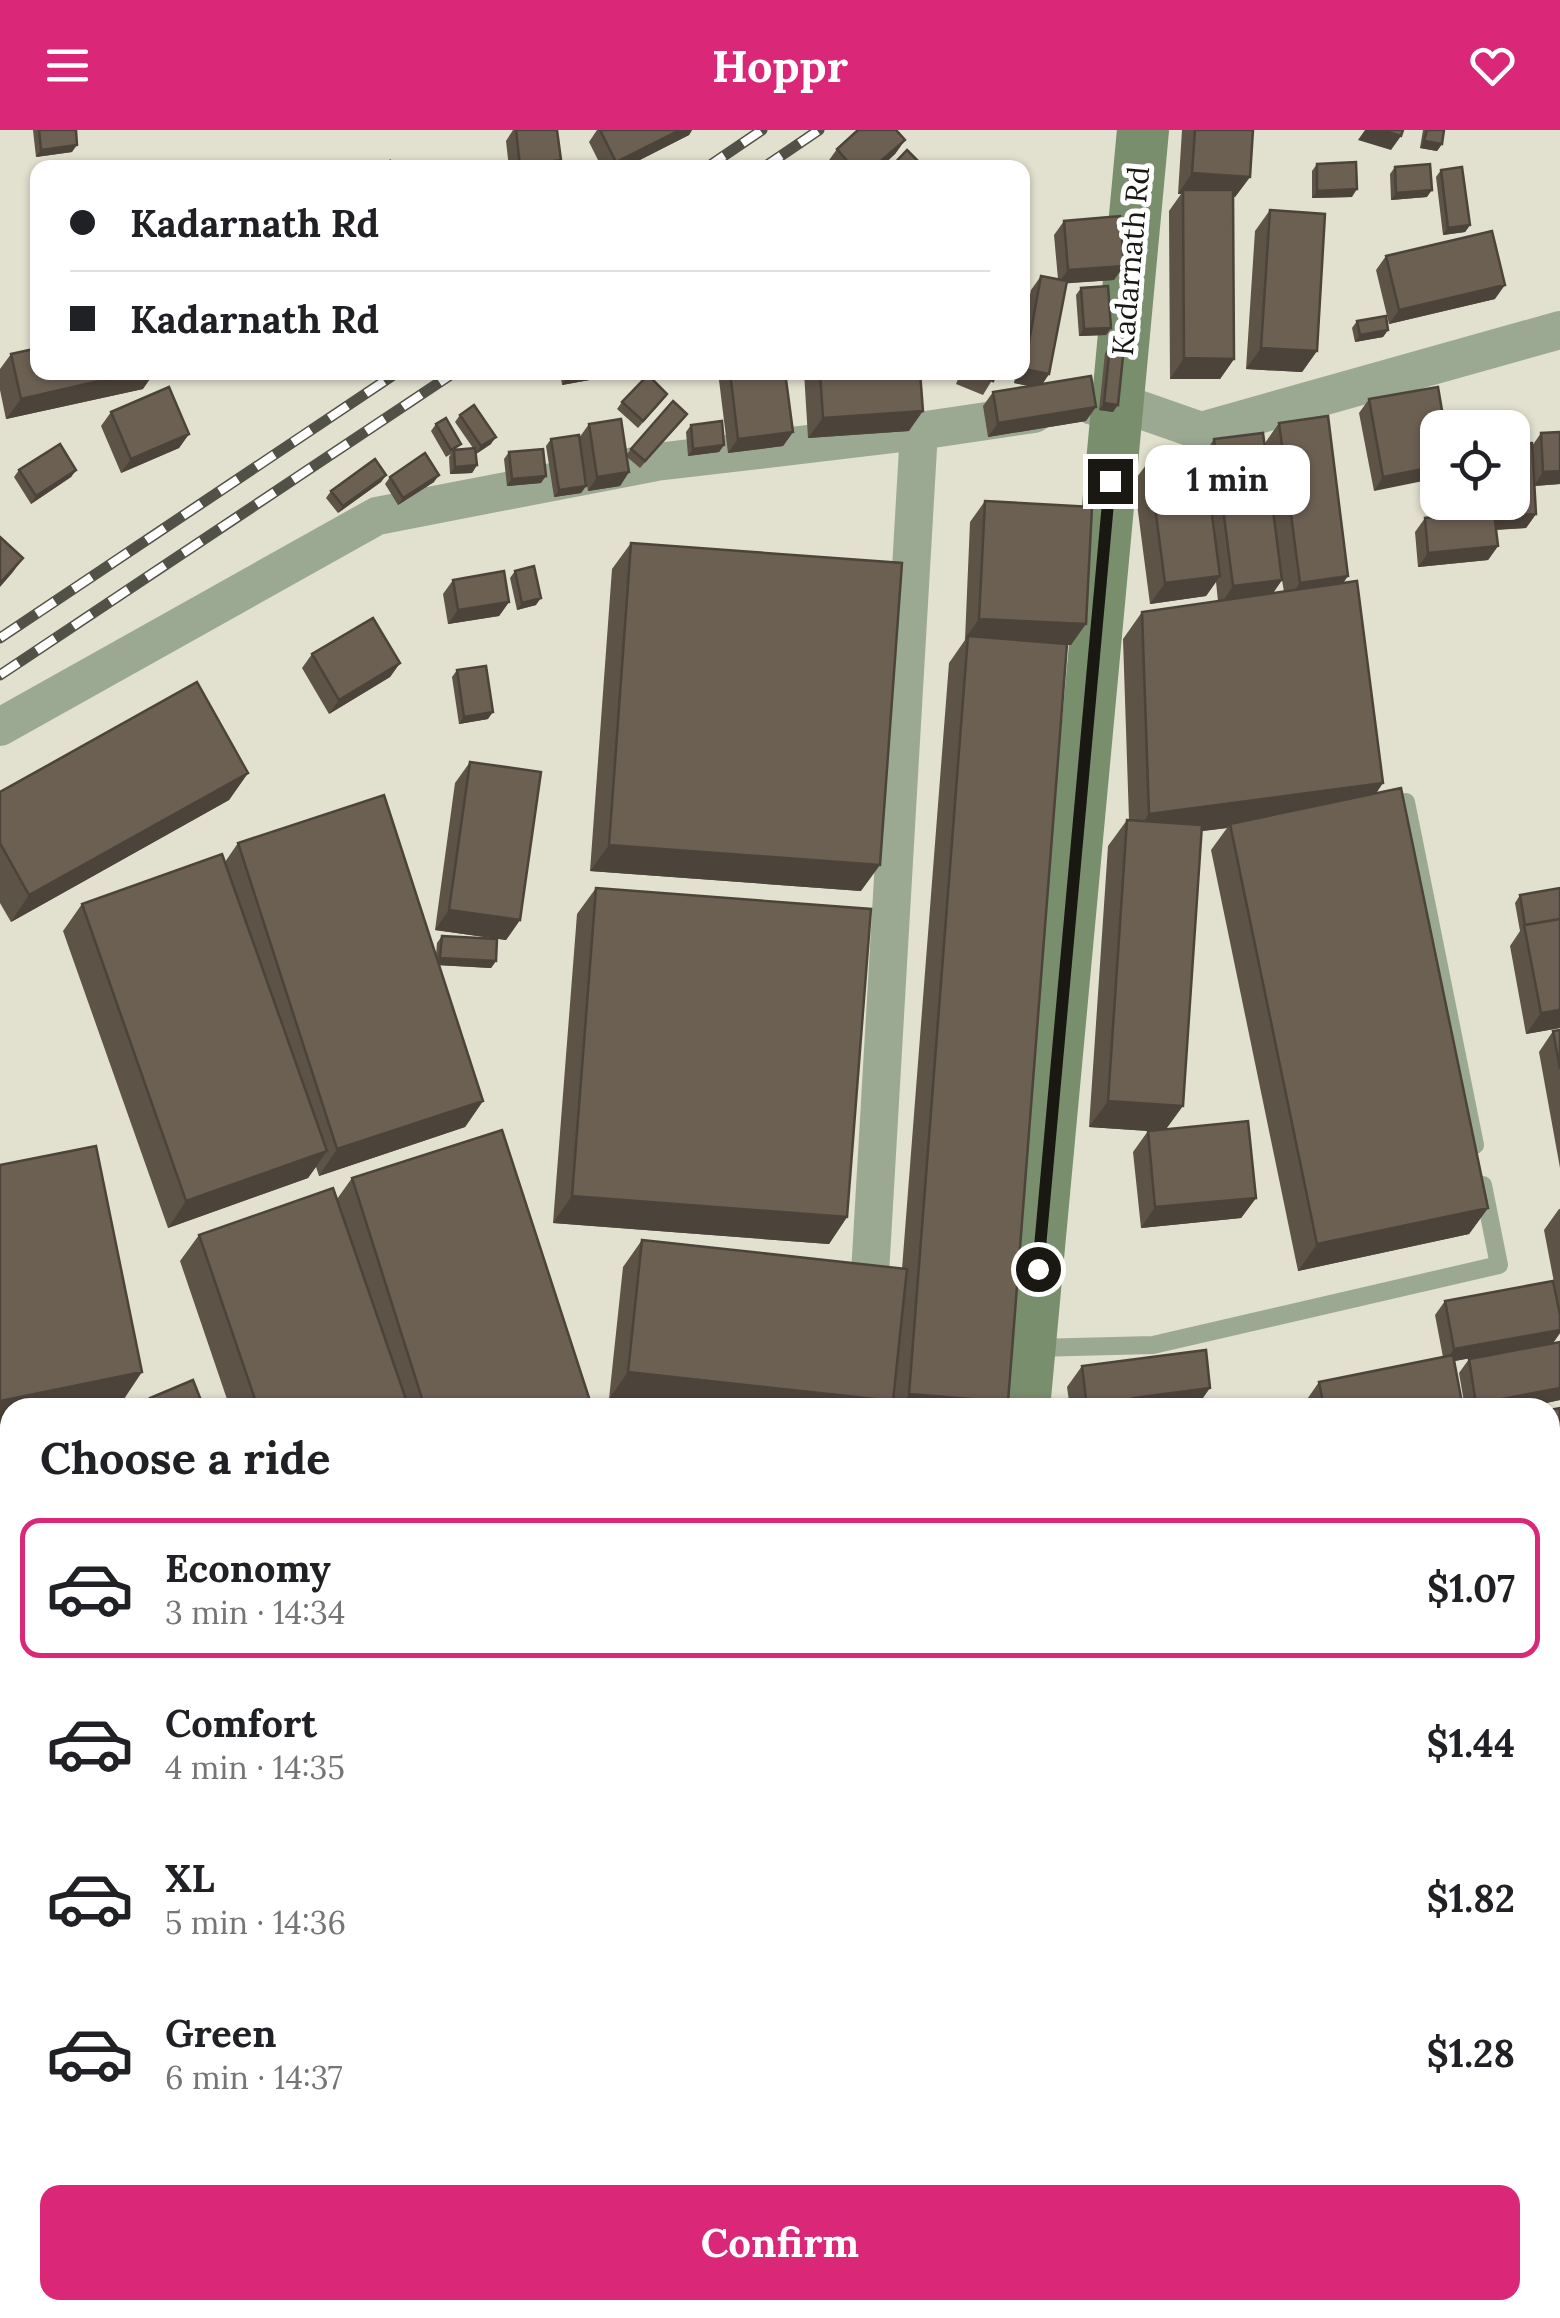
<!DOCTYPE html>
<meta charset="utf-8">
<style>
:root{--surface:#fff;--page:#f2f2f2;--text:#202124;--muted:#757577;--line:#e0e0e0;--accent:#db2777}
body{margin:0;font-family:Lora,serif;background:var(--page);color:var(--text);height:100vh;display:flex;flex-direction:column;font-size:38px;white-space:nowrap}
*{box-sizing:border-box;margin:0}
p{font-size:32px;color:var(--muted)}
.icon{flex:none;width:55px;height:55px;fill:none;stroke:currentColor;stroke-width:2;stroke-linecap:round;stroke-linejoin:round}
.map{position:relative;flex:1;overflow:hidden}
.drawer{position:absolute;left:0px;top:1268px;width:1560px;height:922px;display:flex;flex-direction:column;background:var(--surface);border-radius:30px 30px 0 0;box-shadow:0 2px 8px #0004}
.drawer>*{flex:none}
.hud{position:absolute;left:30px;top:30px;width:1000px;height:220px;border-radius:20px;box-shadow:0 2px 8px #0004;display:grid;align-content:center;height:220px;padding:0 40px;background:var(--surface)}
.buttons{position:absolute;left:1420px;top:280px;display:grid;gap:20px}
.buttons a{display:grid;place-items:center;width:110px;height:110px;border-radius:20px;background:var(--surface);box-shadow:0 2px 8px #0004;font-size:50px}
.end{position:absolute;width:45px;height:45px;margin:-22px;border:12px solid #191812;background:#fff;box-shadow:0 0 0 5px #fff}
.from{border-radius:50%}
.bubble{position:absolute;height:70px;border-radius:20px;background:var(--surface);box-shadow:0 2px 8px #0004;font-size:32px;font-weight:800;line-height:70px;text-align:center}
.hud b{display:flex;align-items:center;gap:35px;height:95px;font-size:38px}
.hud b+b{border-top:2px solid var(--line)}
.hud i{width:25px;height:25px;background:var(--text)}
ul{padding:0;list-style:none}
li{display:flex;align-items:center;gap:30px;height:140px;margin:0 20px 15px;padding:0 20px;border:5px solid transparent;border-radius:20px}
li div{flex:1}
li b{display:block;font-size:38px}
li em{font-style:normal;font-weight:800}
li.active{border-color:var(--accent)}
li>.icon{width:90px;height:90px;stroke-width:1.5}
h2{padding:0 40px;font-size:45px;line-height:120px}
.action{display:flex;gap:20px;margin-top:auto;padding:20px 40px}
.action a{flex:1;height:115px;border-radius:20px;background:var(--accent);color:#fff;font-size:40px;font-weight:800;line-height:115px;text-align:center}
header{display:flex;justify-content:space-between;align-items:center;height:130px;padding:0 40px;background:var(--accent);color:#fff;font-size:45px;font-weight:800}
.map>svg:first-child{display:block}
</style>
<header><svg class="icon" aria-label="menu" viewBox="0 0 24 24"><path d="M4 6h16M4 12h16M4 18h16"/></svg>Hoppr<svg class="icon" aria-label="heart" viewBox="0 0 24 24"><path d="M12 20l-8-8c-3-5 5-10 8-4 3-6 11-1 8 4z"/></svg></header>
<div class="map">
<svg width="1560" height="2188" viewBox="0 0 1560 2188">
<rect width="100%" height="100%" fill="#e2e0ce"/>
<!-- water -->
<path fill="#8fd2b5" stroke="#6c9a84" stroke-width="2.5" d="M1560 1992V2188H1311L1321 2180H1550V2000Z"/>
<g fill="none" stroke-linecap="round" stroke-linejoin="round">
<!-- lane -->
<path stroke="#9ba992" stroke-width="18" d="M1406 672 1475 1015
M1035 1218 1153 1215 1499 1135 1483 1055
M258 2180 261 2188
M1191 2180 1197 2188"/>
<!-- street -->
<path stroke="#9ba992" stroke-width="38" d="M1093 276 1118 272 1201 301 1560 200
M0 597 377 386 656 332 919 301 1034 284
M870 1144 919 301"/>
<!-- secondary -->
<path stroke="#798e6c" stroke-width="52" d="M1024 1278 1143 0"/>
<!-- rail casing -->
<g stroke="#525148" stroke-width="11">
<path id="rail" d="M706 38 762 0
M763 38 819 0
M0 508 398 242
M0 545 455 242"/>
</g>
<!-- rail -->
<use href="#rail" stroke="#fff" stroke-width="8" stroke-dasharray="22" stroke-linecap="butt"/>
</g>
<!-- wall -->
<path fill="#5d5347" fill-rule="evenodd" d="M33 0H76L72 22 36 27Z
M513 0H557L561 30 556 38H509L506 11Z
M597 0H692L689 5 624 38H602L589 12Z
M1182 0H1253L1250 47 1235 67H1233L1234 229 1220 249H1170L1169 81 1181 64H1178Z
M1423 0H1444L1442 14 1437 21 1420 18Z
M905 10 895 24 880 38H831L827 33 837 19Z
M1317 34 1352 67 1312 68V41Z
M1395 37 1427 67 1391 70 1390 44Z
M1441 40 1470 95 1465 102 1443 105 1436 47Z
M1270 80 1317 221 1302 242 1246 239 1255 101Z
M1064 91 1114 150 1066 153 1049 244 1042 254 1086 291 988 307 983 276 993 262 1030 256 1014 253 1016 242H1022V206L1031 160 1041 146 1058 149 1054 105Z
M1386 126 1495 169 1389 194 1376 140Z
M1081 158 1111 198 1106 205 1079 206 1076 165Z
M1357 191 1388 200 1383 207 1355 212 1352 198Z
M1110 216 1113 282 1099 280 1105 223Z
M11 224 143 259 6 289 0 260V239Z
M560 242H600L595 249 562 255Z
M718 242H785L793 302 783 316 728 323Z
M804 242H920L909 301 808 308Z
M961 242H997L983 265 956 254Z
M1369 269 1445 298 1374 361 1359 283Z
M662 271 638 298 617 279 622 272Z
M111 282 189 304 179 318 121 343 101 296Z
M687 284 640 338 627 327 629 342 620 356 588 361 582 326 586 356 581 363 554 367 546 316 551 309 579 308 589 294 627 324 631 319Z
M460 285 491 314 476 324 477 335 472 343 450 344 449 327 451 324 446 327 431 301 436 294 457 320 473 318 455 292Z
M1279 293 1344 453 1376 663 1488 1078 1469 1104 1298 1141 1211 720 1227 698 1202 701 1166 999 1256 1068 1241 1088 1141 1098 1133 1022 1148 1001 1089 997 1108 716 1127 690H1129L1123 509 1142 482 1218 471 1216 452 1206 466 1150 474 1134 351 1149 331 1204 324 1214 309 1265 313ZM1282 450 1284 462 1273 463Z
M691 295 724 315 719 322 688 326 686 302Z
M1541 303 1560 354 1534 356 1536 384 1526 398 1496 400 1498 416 1488 430 1418 437 1415 402 1425 388 1488 382V372H1512L1532 316Z
M509 322 541 353 507 356 504 329Z
M19 340H76L71 347 31 374 14 347Z
M386 345 381 352 338 383 326 368 331 361Z
M390 347 434 352 398 375 385 354Z
M985 371 1071 515H1067L1008 1272 1005 1278H892V1272L888 1278H691L609 1269 623 1137 642 1110 902 1139 949 533 965 510 970 392Z
M631 413 861 761 590 741 612 439Z
M515 441 536 475 517 480 510 448Z
M453 450 509 472 499 486 448 494 443 464Z
M312 524 400 533 390 547 329 584 302 538Z
M457 540 488 589 459 594 452 547Z
M470 632 520 790 506 810 435 800 455 653Z
M248 643 229 670 11 792 0 773V662Z
M238 713 436 825 437 813 442 806 496 831 491 838 439 835 483 971 465 997 319 1046 316 1037 308 1048 168 1098 63 801 82 774 225 732Z
M596 758 847 1087 829 1114 553 1093 577 784Z
M1520 765 1560 898 1526 904 1510 816 1520 801 1515 773Z
M1560 900V1038L1539 922 1553 901Z
M352 1048 588 1278H230L180 1131 199 1105 337 1069Z
M1559 1079H1560V1203L1553 1213 1454 1231 1463 1278H1301L1319 1252 1443 1227 1435 1185 1445 1171 1557 1168 1544 1100Z
M1469 1229 1560 1270 1523 1278H1465L1459 1243Z
M1082 1236 1196 1278H1070L1067 1257Z
M10 1305V1457L0 1411V1310L2 1307Z
M10 1990V2180H233L235 2188H0V1992Z
M308 2180H533L535 2188H310Z
M743 2180H834L836 2188H741L740 2184Z
M953 2180H1092L1094 2188H954Z"/>
<!-- shaded-wall -->
<path fill="#4c433a" d="M680 0H692L689 5 624 38H613L616 32Z
M1365 0H1381L1401 6 1391 20 1358 10Z
M905 10 895 24 880 38H873Z
M1424 11 1442 14 1437 21 1420 18Z
M77 15 72 22 36 27 41 20Z
M561 30 556 38H519L520 36Z
M1192 43 1250 47 1235 67 1183 64V60L1181 64H1178Z
M1357 59 1352 67 1312 68 1317 61Z
M1432 60 1427 67 1391 70 1396 63Z
M1470 95 1465 102 1443 105 1448 98Z
M1124 136 1114 150 1058 154 1068 140Z
M1505 155 1495 169 1389 194 1399 180Z
M1111 198 1106 205 1079 206 1084 199Z
M1388 200 1383 207 1355 212 1360 205Z
M1261 218 1317 221 1302 242 1246 239Z
M1184 228 1234 229 1220 249H1170Z
M1024 239 1049 244 1040 258 1014 253Z
M138 242H155L143 259 6 289 21 269Z
M600 242 595 249 562 255 567 248Z
M1104 273 1118 275 1113 282 1099 280Z
M1096 277 1086 291 988 307 998 293Z
M923 281 909 301 808 308 823 288Z
M793 302 783 316 728 323 738 309Z
M189 304 179 318 121 343 131 329Z
M496 307 491 314 476 324 481 316Z
M724 315 719 322 688 326 693 319Z
M477 335 472 343 450 344 455 337Z
M1438 336V348L1374 361 1383 347Z
M76 340 71 347 31 374 36 366Z
M1560 341V354L1534 356 1543 342Z
M629 342 620 356 588 361 597 347Z
M386 345 381 352 338 383 343 376Z
M439 345 434 352 398 375 403 368Z
M546 346 541 353 507 356 512 349Z
M586 356 581 363 554 367 559 360Z
M1536 384 1526 398 1489 400 1499 386Z
M1498 416 1488 430 1418 437 1428 423Z
M23 428 13 442 0 457V453Z
M1220 446 1206 466 1150 474 1165 453Z
M1348 446 1334 467 1285 473 1300 453Z
M1282 450 1268 470 1219 477 1233 456Z
M541 468 536 475 517 480 522 473Z
M509 472 499 486 448 494 458 480Z
M979 489 1086 494 1071 515 967 510 968 506 964 510Z
M400 533 390 547 329 584 339 570Z
M493 582 488 589 459 594 464 587Z
M248 643 229 670 11 792 29 765Z
M1383 653 1365 680 1230 694 1227 698 1130 710 1149 684Z
M609 715 880 735 861 761 590 741Z
M449 780 520 790 506 810 435 800Z
M440 828 496 831 491 838 435 835Z
M1560 880V898L1526 904 1541 883Z
M483 971 465 997 319 1046 337 1019Z
M1108 971 1183 976 1164 1002 1089 997Z
M327 1021 308 1048 168 1098 186 1071Z
M572 1066 847 1087 829 1114 553 1093Z
M1256 1068 1241 1088 1141 1098 1155 1077Z
M1488 1078 1469 1104 1298 1141 1317 1114Z
M1560 1200V1203L1553 1213 1444 1233 1454 1219Z
M142 1242 124 1269 80 1278H10V1292L0 1294V1271Z
M628 1242 893 1271 888 1278H691L609 1269Z
M1210 1258 1196 1278H1127L1133 1268Z
M1560 1258V1270L1523 1278H1474L1476 1274Z
M909 1264 1008 1272 1005 1278H900Z
M1560 1311V1323L1550 1325V1313Z
M1560 1394V1412L1550 1414V1396Z
M1560 1488V1506L1550 1508V1490Z
M10 1641V1664L0 1666V1643Z"/>
<!-- building -->
<path fill="#6c6053" stroke="#4c433a" stroke-width="2.5" d="M39 0H76L77 15 41 20Z
M516 0H557L561 30 520 36Z
M600 0H680L616 32Z
M858 0H896L905 10 873 38H853L837 19Z
M1195 0H1253L1250 47 1192 43Z
M1381 0H1403L1401 6Z
M1427 0H1444L1442 14 1424 11Z
M907 20 925 38H890Z
M390 31 392 38H372Z
M1356 32 1357 59 1317 61V34Z
M1430 34 1432 60 1396 63 1395 37Z
M1462 37 1470 95 1448 98 1441 40Z
M1183 60H1233L1234 229 1184 228Z
M1270 80 1325 84 1317 221 1261 218Z
M1120 86 1124 136 1068 140 1064 91Z
M1492 101 1505 155 1399 180 1386 126Z
M1041 146 1067 151 1049 244 1024 239Z
M1108 156 1111 198 1084 199 1081 158Z
M1386 186 1388 200 1360 205 1357 191Z
M1110 216 1124 217 1118 275 1104 273Z
M38 218V242H138L21 269 11 224Z
M566 242H596L567 248Z
M730 242H785L793 302 738 309Z
M820 242H920L923 281 823 288Z
M973 242H997L993 251Z
M648 245 667 264 643 291 622 272Z
M1091 246 1096 277 998 293 993 262Z
M169 257 189 304 131 329 111 282Z
M1438 257 1445 298H1438V336L1383 347 1369 269Z
M673 271 687 284 645 331 631 319Z
M474 275 496 307 481 316 460 285Z
M1328 286 1348 446 1300 453 1279 293Z
M446 288 461 314 451 320 436 294Z
M621 289 629 342 597 347 589 294Z
M722 291 724 315 693 319 691 295Z
M1560 302V341L1543 342 1541 303Z
M1263 303 1282 450 1233 456 1214 309Z
M579 305 586 356 559 360 551 309Z
M1532 313 1536 384 1499 386 1498 372H1512V314Z
M60 314 76 340 36 366 19 340Z
M475 318 477 335 455 337 454 320Z
M543 319 546 346 512 349 509 322Z
M425 323 439 345 403 368 390 347Z
M1204 324 1220 446 1165 453 1149 331Z
M375 329 386 345 343 376 331 361Z
M985 371 1092 377 1086 494 979 489Z
M1494 382 1498 416 1428 423 1425 388Z
M0 407 23 428 0 453Z
M631 413 902 433 880 735 609 715Z
M534 436 541 468 522 473 515 441Z
M504 441 509 472 458 480 453 450Z
M1357 451 1383 653 1149 684 1142 482Z
M373 488 400 533 339 570 312 524Z
M968 506 1067 514 1008 1272 909 1264Z
M486 536 493 582 464 587 457 540Z
M197 552 248 643 29 765 0 713V662Z
M470 632 541 642 520 790 449 780Z
M1401 658 1488 1078 1317 1114 1230 694Z
M384 665 483 971 337 1019 238 713Z
M1127 690 1202 695 1183 976 1108 971Z
M222 724 327 1021 186 1071 82 774Z
M596 758 871 779 847 1087 572 1066Z
M1560 758V789L1525 795 1520 765Z
M1560 789V880L1541 883 1524 795Z
M442 806 497 809 496 831 440 828Z
M1560 900V939L1553 901Z
M1248 991 1256 1068 1155 1077 1148 1001Z
M502 1000 591 1274 578 1278H425L352 1048Z
M96 1016 142 1242 0 1271V1035Z
M333 1058 409 1278H258L199 1105Z
M642 1110 907 1139 893 1271 628 1242Z
M1553 1151 1560 1185V1200L1454 1219 1445 1171Z
M1560 1212V1258L1476 1274 1469 1229Z
M1206 1220 1210 1258 1133 1268 1135 1278H1087L1082 1236Z
M1453 1225 1463 1278H1324L1319 1252Z
M193 1250 204 1278H152L150 1268Z
M1560 1278V1311L1550 1313V1280Z
M10 1305V1343L2 1307Z
M1560 1324V1394L1550 1396V1326Z
M1560 1430V1488L1550 1490V1432Z
M0 1468 10 1517V1641L0 1643Z
M10 1990V2128L0 2084V1992Z
M22 2180H233L235 2188H23Z
M334 2180H533L535 2188H336Z
M752 2180H834L836 2188H753Z
M977 2180H1092L1094 2188H978Z"/>
<g fill="none" stroke-linecap="round" stroke-linejoin="round">
<!-- route -->
<path stroke="#191812" stroke-width="12" d="M1038 1139 1110 351"/>
</g>
<g text-anchor="middle" stroke-width="10" stroke-linejoin="round" paint-order="stroke">
<!-- street labels -->
<g font-size="30" fill="#191812" stroke="#fff">
<text transform="translate(1131 131) rotate(-85)" y="10">Kadarnath Rd</text>
</g>
</g>
</svg>
<div class="buttons">
<a><svg class="icon" aria-label="locate" viewBox="0 0 24 24"><circle cx="12" cy="12" r="6"/><path d="M12 2v4M12 18v4M2 12h4M18 12h4"/></svg></a>
</div>
<i class="end from" style="left:1038px;top:1139px"></i>
<i class="end" style="left:1110px;top:351px"></i>
<div class="bubble" style="left:1145px;top:315px;width:165px">1 min</div>
<div class="hud">
<b><i class="from"></i>Kadarnath Rd</b>
<b><i></i>Kadarnath Rd</b>
</div>
<section class="drawer">
<h2>Choose a ride</h2>
<ul>
<li class="active"><svg class="icon" aria-label="car" viewBox="0 0 24 24"><path d="M5 17H2v-5l4-1 3-4h7l3 4 3 1v5h-3M9 17h6M6 11h13"/><circle cx="7" cy="17" r="2"/><circle cx="17" cy="17" r="2"/></svg><div><b>Economy</b><p>3 min · 14:34</p></div><em>$1.07</em></li>
<li><svg class="icon" aria-label="car" viewBox="0 0 24 24"><path d="M5 17H2v-5l4-1 3-4h7l3 4 3 1v5h-3M9 17h6M6 11h13"/><circle cx="7" cy="17" r="2"/><circle cx="17" cy="17" r="2"/></svg><div><b>Comfort</b><p>4 min · 14:35</p></div><em>$1.44</em></li>
<li><svg class="icon" aria-label="car" viewBox="0 0 24 24"><path d="M5 17H2v-5l4-1 3-4h7l3 4 3 1v5h-3M9 17h6M6 11h13"/><circle cx="7" cy="17" r="2"/><circle cx="17" cy="17" r="2"/></svg><div><b>XL</b><p>5 min · 14:36</p></div><em>$1.82</em></li>
<li><svg class="icon" aria-label="car" viewBox="0 0 24 24"><path d="M5 17H2v-5l4-1 3-4h7l3 4 3 1v5h-3M9 17h6M6 11h13"/><circle cx="7" cy="17" r="2"/><circle cx="17" cy="17" r="2"/></svg><div><b>Green</b><p>6 min · 14:37</p></div><em>$1.28</em></li>
</ul>
<div class="action"><a>Confirm</a></div>
</section>
</div>
